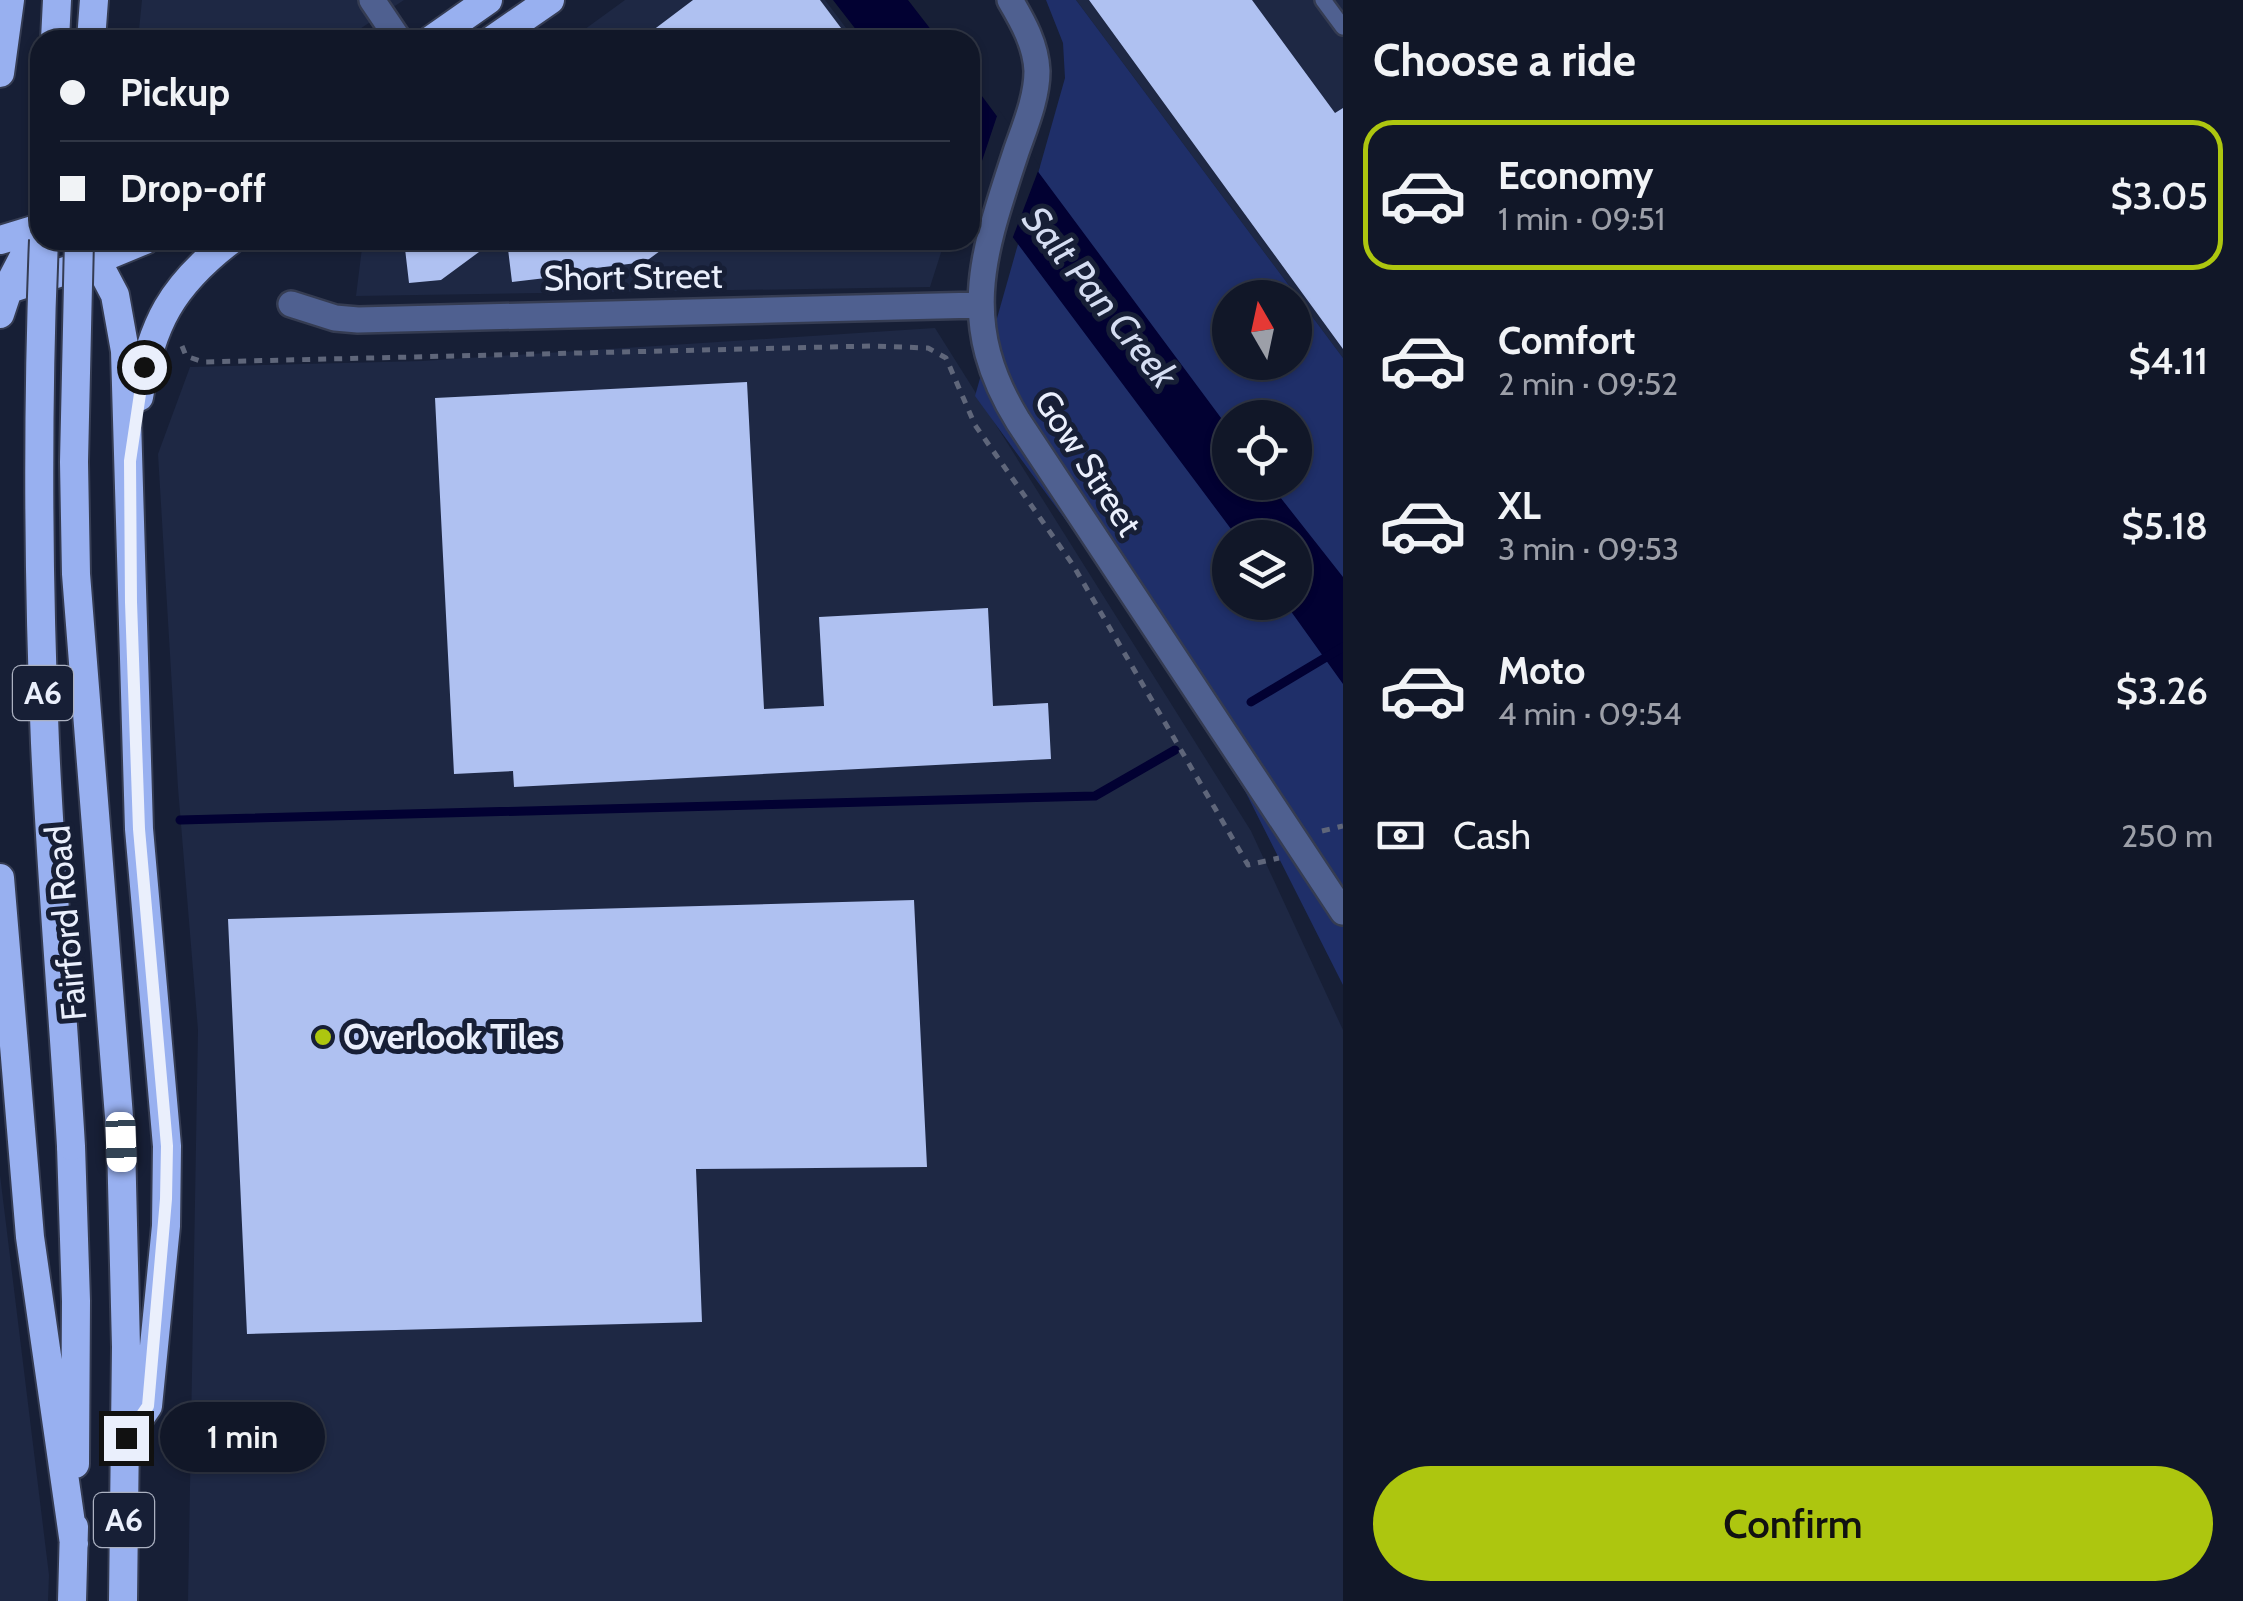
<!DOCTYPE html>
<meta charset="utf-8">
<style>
:root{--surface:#111728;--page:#1e2434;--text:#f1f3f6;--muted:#9c9fa8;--line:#303645;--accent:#adc60f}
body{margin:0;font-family:Cabin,sans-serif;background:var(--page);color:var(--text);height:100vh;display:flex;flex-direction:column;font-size:38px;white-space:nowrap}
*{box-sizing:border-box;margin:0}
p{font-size:32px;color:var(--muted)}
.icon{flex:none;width:55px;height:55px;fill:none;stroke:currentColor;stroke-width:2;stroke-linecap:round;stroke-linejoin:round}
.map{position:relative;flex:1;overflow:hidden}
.panel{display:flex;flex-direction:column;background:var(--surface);width:900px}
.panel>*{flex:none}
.banner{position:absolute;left:30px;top:30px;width:950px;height:220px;border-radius:30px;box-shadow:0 2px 8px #0004,0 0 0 2px var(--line);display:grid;align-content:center;height:220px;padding:0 30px;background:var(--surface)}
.needle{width:65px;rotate:351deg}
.buttons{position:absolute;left:1212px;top:280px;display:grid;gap:20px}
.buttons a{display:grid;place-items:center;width:100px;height:100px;border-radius:50%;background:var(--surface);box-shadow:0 2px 8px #0004,0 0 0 2px var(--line);font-size:50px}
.end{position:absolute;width:45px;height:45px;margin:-22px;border:12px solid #eaeffc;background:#111;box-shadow:0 0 0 5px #111}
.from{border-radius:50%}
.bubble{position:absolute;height:70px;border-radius:35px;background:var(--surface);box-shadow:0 2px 8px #0004,0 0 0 2px var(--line);font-size:32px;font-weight:600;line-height:70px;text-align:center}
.car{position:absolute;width:30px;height:60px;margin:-30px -15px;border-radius:12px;box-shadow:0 0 8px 2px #0007;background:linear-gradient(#fff 24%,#345 0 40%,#fff 0 76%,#345 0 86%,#fff 0)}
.banner b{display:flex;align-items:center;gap:35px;height:95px;font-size:38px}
.banner b+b{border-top:2px solid var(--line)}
.banner i{width:25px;height:25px;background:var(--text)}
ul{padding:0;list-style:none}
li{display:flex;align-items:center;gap:30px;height:150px;margin:0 20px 15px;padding:0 10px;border:5px solid transparent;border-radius:30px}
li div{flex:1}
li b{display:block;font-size:38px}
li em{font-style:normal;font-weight:600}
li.active{border-color:var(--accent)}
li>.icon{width:90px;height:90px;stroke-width:1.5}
h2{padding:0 30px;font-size:45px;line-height:120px}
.pay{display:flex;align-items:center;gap:25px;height:110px;padding:0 30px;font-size:38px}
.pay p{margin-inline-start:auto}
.button{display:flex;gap:20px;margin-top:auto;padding:20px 30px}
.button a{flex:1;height:115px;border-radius:60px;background:var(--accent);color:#111;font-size:40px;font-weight:600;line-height:115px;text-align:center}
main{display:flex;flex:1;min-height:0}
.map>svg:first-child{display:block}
</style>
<main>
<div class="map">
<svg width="1343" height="1601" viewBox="0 0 1343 1601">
<rect width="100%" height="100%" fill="#171f36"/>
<!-- built -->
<path fill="#1e2844" d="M142 0H404L343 40H138Z
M625 0H825L855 40H570Z
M1076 0H1343V358Z
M363 240H945L930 287 356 296Z
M935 328 1251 831 1343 1030V1601H188L198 1030 178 788 158 454 190 367 422 361Z
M0 1175 49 1575 48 1601H0Z"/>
<!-- green -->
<path fill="#1f2f69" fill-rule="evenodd" d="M1046 0H1076L1343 358V985L1245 791 1105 574 975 396 1065 78 1063 43ZM1230 298H1295V362H1230ZM1230 418H1295V482H1230ZM1230 538H1295V602H1230Z"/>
<!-- water -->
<path fill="#020132" d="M833 0H908L939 40H864Z
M970 80 1230 430V482L1269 483 1343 577V684L1285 603 1295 602V538L1237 537 970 180Z"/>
<!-- pier -->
<path fill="#171f36" d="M999 110 1040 166 1011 242 972 191Z"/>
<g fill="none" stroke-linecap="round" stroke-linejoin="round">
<!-- stream -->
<path stroke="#020132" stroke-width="9" d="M1251 702 1343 647
M180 820 1095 796 1175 750"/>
</g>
<!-- building -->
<path fill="#afc1f1" d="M693 0H820L850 40H640Z
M1089 0H1252L1335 113 1343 108V349Z
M404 240H675L645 262 596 268 588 273 512 282 508 249 479 252 441 280 409 283Z
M747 382 764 709 824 706 819 617 988 608 993 706 1048 703 1051 759 514 787 513 771 454 774 435 398Z
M914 900 927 1167 696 1169 702 1322 247 1334 228 919Z"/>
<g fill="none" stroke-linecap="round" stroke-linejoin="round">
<!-- service casing -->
<g stroke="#353c52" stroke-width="20">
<path id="service" d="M1323 0 1343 27"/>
</g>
<!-- minor casing -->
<g stroke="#353c52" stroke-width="30">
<path id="minor" d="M372 0 399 40
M1010 0C1023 22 1036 45 1037 71 1037 98 1025 126 1016 152 983 253 957 322 1018 421L1343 912
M291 304 335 318 358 320 980 305"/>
</g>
<!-- trunk casing -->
<g stroke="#353c52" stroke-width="32">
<path id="trunk" d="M55 40 57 0
M91 40 94 0
M431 40 488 0
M492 40 550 0
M0 73 10 0
M0 240 40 228
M86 240 115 295 125 351 139 829 167 1146 166 1226 148 1406 126 1438
M0 292 87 264 145 240
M0 314 11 281 38 229
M139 397C151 324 172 285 231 240
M0 878 30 1237 74 1544
M121 1142 126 1347 123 1601
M71 1146 76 1301 75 1464
M72 1601 74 1527"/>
</g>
<!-- path -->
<path stroke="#5f667a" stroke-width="5" stroke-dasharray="8 8" stroke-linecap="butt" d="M182 346 186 356 203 362 871 346 928 348 946 358 975 425 1073 565 1248 865 1279 858
M1322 831 1343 826"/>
<!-- service -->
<use href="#service" stroke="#4f6090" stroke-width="15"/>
<!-- minor -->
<use href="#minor" stroke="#4f6090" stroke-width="25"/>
<!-- trunk -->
<use href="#trunk" stroke="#98b0f0" stroke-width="28"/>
<!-- trunk-bridge casing -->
<g stroke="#353c52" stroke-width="32" stroke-linecap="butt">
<path id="trunk-bridge" d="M44 240C37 408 38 575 45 743 51 877 63 1012 71 1146
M79 240 74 462 76 574 121 1142"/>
</g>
<!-- trunk-bridge -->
<use href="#trunk-bridge" stroke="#98b0f0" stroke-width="28"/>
</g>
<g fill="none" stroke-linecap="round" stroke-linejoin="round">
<!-- route -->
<path stroke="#eaeffc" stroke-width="12" d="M126 1438 148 1406 166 1199 167 1146 139 829 131 602 130 461 144 367"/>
</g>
<!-- markers -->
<circle fill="#adc60f" stroke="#171f36" stroke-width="4" cx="323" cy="1037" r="10"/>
<g text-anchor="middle" stroke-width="10" stroke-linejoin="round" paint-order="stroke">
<!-- shield labels -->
<g fill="#171f36" stroke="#abb1c1" stroke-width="2.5">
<rect x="13" y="666" width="60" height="54" rx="8"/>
<rect x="94" y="1493" width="60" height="54" rx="8"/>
</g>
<g font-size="32" font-weight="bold" fill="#eaeffc">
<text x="43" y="704">A6</text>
<text x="124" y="1531">A6</text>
</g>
<!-- street labels -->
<g font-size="35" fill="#eaeffc" stroke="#171f36">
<text transform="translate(633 277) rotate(-1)" y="12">Short Street</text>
<text transform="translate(1088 463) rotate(57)" y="12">Gow Street</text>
<text transform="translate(66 923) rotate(-95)" y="12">Fairford Road</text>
</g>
<!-- poi labels -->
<g font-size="35" font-weight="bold" fill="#eaeffc" stroke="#171f36" text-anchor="start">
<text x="343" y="1049">Overlook Tiles</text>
</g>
<!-- water labels -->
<g font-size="38" font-style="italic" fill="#d5ddf2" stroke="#171f36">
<text transform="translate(1100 297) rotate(51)" y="13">Salt Pan Creek</text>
</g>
</g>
</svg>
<div class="buttons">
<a><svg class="needle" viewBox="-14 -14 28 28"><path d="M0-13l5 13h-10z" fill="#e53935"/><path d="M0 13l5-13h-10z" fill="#9c9fa8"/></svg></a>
<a><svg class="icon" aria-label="locate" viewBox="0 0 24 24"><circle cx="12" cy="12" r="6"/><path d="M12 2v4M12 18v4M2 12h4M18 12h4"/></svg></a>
<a><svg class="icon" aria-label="layers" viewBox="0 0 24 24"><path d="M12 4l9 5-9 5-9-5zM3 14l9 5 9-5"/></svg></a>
</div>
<i class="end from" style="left:144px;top:367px"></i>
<i class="end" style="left:126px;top:1438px"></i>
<div class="bubble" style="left:160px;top:1402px;width:165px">1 min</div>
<i class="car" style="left:121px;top:1142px;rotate:178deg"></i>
<div class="banner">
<b><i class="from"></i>Pickup</b>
<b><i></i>Drop-off</b>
</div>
</div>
<section class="panel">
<h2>Choose a ride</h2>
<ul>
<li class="active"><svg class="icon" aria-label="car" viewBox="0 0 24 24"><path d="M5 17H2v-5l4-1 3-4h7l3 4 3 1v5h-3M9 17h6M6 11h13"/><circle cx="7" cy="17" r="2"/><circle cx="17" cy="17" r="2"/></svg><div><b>Economy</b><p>1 min · 09:51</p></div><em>$3.05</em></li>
<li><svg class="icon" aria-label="car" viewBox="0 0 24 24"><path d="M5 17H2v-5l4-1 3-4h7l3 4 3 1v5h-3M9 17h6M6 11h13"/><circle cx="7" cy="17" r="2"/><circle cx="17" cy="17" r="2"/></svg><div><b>Comfort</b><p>2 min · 09:52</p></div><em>$4.11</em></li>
<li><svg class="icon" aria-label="car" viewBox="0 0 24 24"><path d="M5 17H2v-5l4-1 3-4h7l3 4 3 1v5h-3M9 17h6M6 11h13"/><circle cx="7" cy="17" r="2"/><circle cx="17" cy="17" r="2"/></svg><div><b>XL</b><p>3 min · 09:53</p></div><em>$5.18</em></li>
<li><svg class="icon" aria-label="car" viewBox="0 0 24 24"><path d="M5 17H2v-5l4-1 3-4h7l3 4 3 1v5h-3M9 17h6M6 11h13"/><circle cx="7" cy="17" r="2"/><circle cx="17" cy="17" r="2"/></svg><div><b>Moto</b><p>4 min · 09:54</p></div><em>$3.26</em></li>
</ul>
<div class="pay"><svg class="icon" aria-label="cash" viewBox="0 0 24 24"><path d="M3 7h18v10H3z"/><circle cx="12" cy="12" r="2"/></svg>Cash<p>250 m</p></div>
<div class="button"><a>Confirm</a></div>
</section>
</main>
